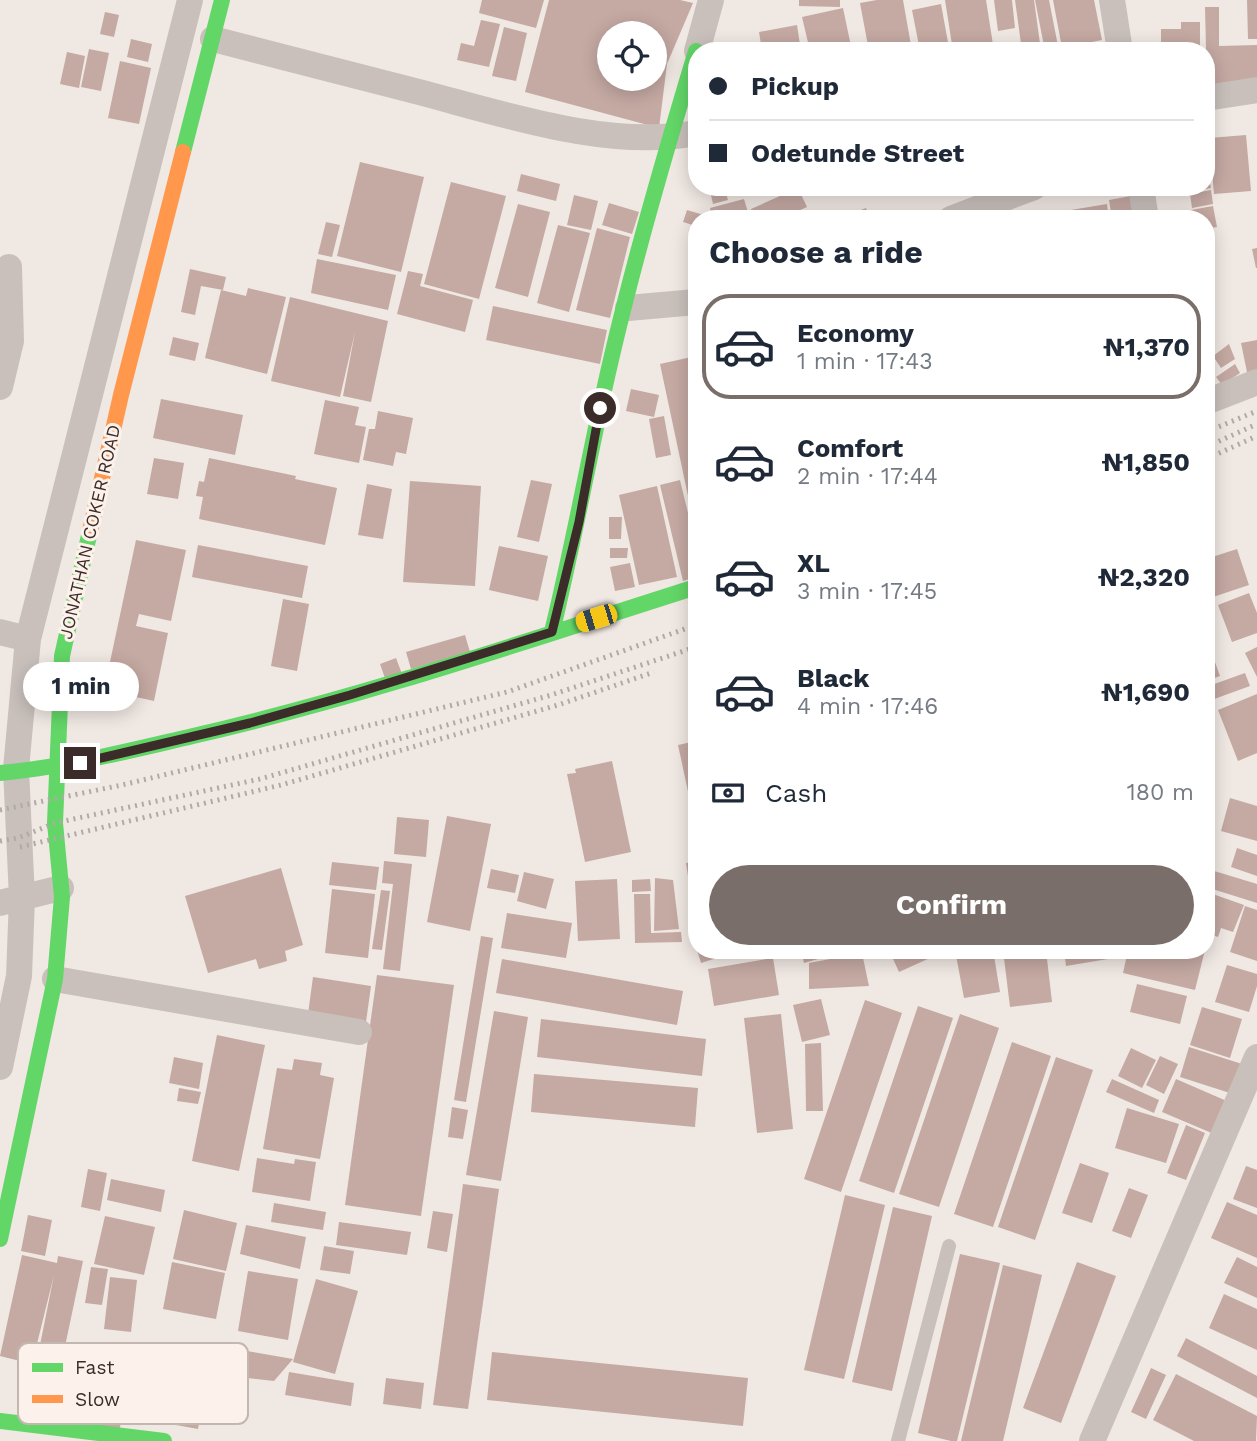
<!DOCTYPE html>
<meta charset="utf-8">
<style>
:root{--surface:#fff;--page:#f2f2f3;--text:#1f2937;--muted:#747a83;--line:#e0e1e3;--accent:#7a6e6a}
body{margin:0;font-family:"Work Sans",sans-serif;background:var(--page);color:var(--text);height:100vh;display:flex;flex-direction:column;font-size:26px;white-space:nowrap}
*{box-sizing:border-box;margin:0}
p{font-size:23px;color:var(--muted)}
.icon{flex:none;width:38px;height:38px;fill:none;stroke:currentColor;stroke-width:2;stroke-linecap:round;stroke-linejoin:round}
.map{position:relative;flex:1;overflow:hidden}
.panel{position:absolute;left:688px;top:210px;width:527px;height:749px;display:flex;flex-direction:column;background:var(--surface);border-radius:28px;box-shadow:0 4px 18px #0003}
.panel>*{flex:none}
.guide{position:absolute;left:688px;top:42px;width:527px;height:154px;border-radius:28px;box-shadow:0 4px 18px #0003;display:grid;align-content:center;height:154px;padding:0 21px;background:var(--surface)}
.tools{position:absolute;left:597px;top:21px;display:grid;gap:14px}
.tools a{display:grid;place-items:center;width:70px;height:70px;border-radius:50%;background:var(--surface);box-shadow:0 4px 18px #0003;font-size:35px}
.end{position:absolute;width:32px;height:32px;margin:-16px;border:9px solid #3b2c29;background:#fff;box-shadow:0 0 0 4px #fff}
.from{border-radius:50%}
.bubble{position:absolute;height:49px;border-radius:24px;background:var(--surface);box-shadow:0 4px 18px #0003;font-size:23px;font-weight:700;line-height:49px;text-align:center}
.car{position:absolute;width:21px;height:42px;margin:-21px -10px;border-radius:9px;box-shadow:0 0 5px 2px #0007;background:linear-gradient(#f5c518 24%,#345 0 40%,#f5c518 0 76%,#345 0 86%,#f5c518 0)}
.guide b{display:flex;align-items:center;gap:24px;height:66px;font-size:26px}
.guide b+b{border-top:2px solid var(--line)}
.guide i{width:18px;height:18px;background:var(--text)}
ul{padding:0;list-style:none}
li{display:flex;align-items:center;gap:21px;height:105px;margin:0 14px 10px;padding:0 7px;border:4px solid transparent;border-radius:28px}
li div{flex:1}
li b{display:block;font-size:26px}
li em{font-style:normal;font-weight:700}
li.on{border-color:var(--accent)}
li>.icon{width:63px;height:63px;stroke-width:1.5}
h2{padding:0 21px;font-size:32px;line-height:84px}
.pay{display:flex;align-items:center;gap:18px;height:77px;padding:0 21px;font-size:26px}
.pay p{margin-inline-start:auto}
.cta{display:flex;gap:14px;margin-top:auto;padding:14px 21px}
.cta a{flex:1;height:80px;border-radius:42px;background:var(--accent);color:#fff;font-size:28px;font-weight:700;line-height:80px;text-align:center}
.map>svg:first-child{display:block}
</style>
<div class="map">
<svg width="1257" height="1441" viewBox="0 0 1257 1441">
<rect width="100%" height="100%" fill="#f0e8e3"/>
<!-- building -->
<path fill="#c5a9a3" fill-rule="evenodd" d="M482 0H544L536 28 479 13Z
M549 0H680L693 3 667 64 659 128 525 92ZM609 33H654V79H609Z
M799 0H840V7L799 6Z
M877 0H903L912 51H869L860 3Z
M945 0H986L994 51H953Z
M994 0H1012L1015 28 998 31Z
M1015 0H1034L1041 51H1022Z
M1035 0H1049L1059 51H1045Z
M1053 0H1094L1102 40 1062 48Z
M1247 0H1257V39H1248Z
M941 4 949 48 920 51 912 10Z
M1205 7H1219V46L1257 45V88L1207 89Z
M843 8 852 51H810L802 17Z
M105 12 119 15 114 37 100 34Z
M481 20 500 24 489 67 457 60 461 43 474 46Z
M1181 22H1200V51H1161V29H1181Z
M797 25 801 51H762L759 32Z
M504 27 527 33 516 81 492 76Z
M131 39 152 44 148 62 127 57Z
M1018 45 1019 51H1002L1001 49Z
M89 49 109 53 101 91 81 87Z
M67 52 85 56 79 88 60 84Z
M120 61 151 68 139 124 108 118Z
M1246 135 1251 191 1214 194 1209 138Z
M360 162 424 177 401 272 337 256Z
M1206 164 1211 188 1181 193 1180 187H1206Z
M521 174 560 184 556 201 517 191Z
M451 182 506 196 479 299 424 284Z
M709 187H724L728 200 713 204Z
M822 187H840V188L824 193Z
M887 187H914L915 190 889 196Z
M944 187H976V188L946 195Z
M798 188 807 207 780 219H755L751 209Z
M1211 190 1213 204 1192 208 1190 194Z
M574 195 598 201 591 230 567 225Z
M1131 196 1135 219H1112L1109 200Z
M744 199 750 219H712L710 208Z
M609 203 639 212 632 234 602 225Z
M518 204 550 212 528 297 495 288Z
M1107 204 1109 219H1066L1065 211Z
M1213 206 1217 227 1206 229V219H1193L1191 210Z
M866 208 870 219H839Z
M687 210 707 216 706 219H696V226L683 222Z
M1187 214 1188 219H1167V217Z
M326 222 340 225 332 257 318 254Z
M558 225 590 233 569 312 537 303Z
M597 228 630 237 610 318 576 310Z
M696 244V276L688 273Z
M1257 248V268H1256L1252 249Z
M317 259 396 275 388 310 311 293Z
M190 269 226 277 223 290 201 286 195 315 181 312Z
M408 271 423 274 420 286 473 300 465 332 397 314Z
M248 288 286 297 267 374 205 358 221 290 246 296Z
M290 297 388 321 371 402 343 396 355 332 340 397 271 381Z
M493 306 607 330 600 364 486 340Z
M173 337 199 343 195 361 169 355Z
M1257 340V375L1248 377 1241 343Z
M1207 342 1213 374 1206 375V343Z
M1229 344 1235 359 1221 368 1213 356Z
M696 356V508L691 510 660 364Z
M1235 364 1240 373 1222 385 1216 377Z
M631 389 659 395 654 417 626 411Z
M161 399 243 415 235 455 153 438Z
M325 400 359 407 355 425 366 427 359 463 314 454Z
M378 411 413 418 406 454 396 452 393 466 363 460 369 429H375Z
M664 416 671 455 656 458 649 419Z
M154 458 184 463 178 499 147 494Z
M209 458 296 476 295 479 337 488 325 545 199 519 203 497 196 496 199 481 204 482Z
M531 480 552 484 539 542 517 537Z
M680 480 696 546V577L683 581 660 485Z
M410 481 481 486 475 586 403 582Z
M367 484 392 489 383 539 358 535Z
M657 486 677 577 639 585 619 495Z
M609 517H622L621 539H609Z
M136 540 186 550 171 621 139 614 136 626 168 633 154 701 104 690Z
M198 545 308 566 302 598 192 577Z
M499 546 548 556 538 601 489 590Z
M610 548H628L627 558H610Z
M1237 549 1249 585 1213 597 1206 575V559Z
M630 563 635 587 615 591 610 567Z
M1249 593 1257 613V633L1232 642 1218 605Z
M283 599 309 604 297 671 271 666Z
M465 635 470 652 411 669 406 652Z
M1206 637 1220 676 1206 681Z
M1257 647V677L1245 653Z
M396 658 402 674 386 681 380 664Z
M1245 673 1250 686 1206 702V687Z
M1257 694V753L1238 761 1218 710Z
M696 741V794L689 796 678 745Z
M612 761 631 852 585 862 567 774 576 773 575 769Z
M1206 776H1209L1214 814 1206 815Z
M696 798V822H695L691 799Z
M1230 798 1257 806V841L1221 831Z
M447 816 491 824 470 931 427 922Z
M397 817 429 820 426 857 394 854Z
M1237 848 1257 855V876L1231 867Z
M384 861 412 864 400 971 383 969 393 884 382 883Z
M332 862 379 867 376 890 329 885Z
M696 862V921L695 922 686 863Z
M281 868 303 945 285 951 287 961 259 969 256 959 208 973 185 896Z
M491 869 519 875 515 893 487 888Z
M1211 870 1257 884V903L1206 887Z
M524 872 554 879 546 909 517 901Z
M655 878 673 880 679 929 654 931Z
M617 879 620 939 578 941 575 881Z
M650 879 651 891 632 892V880Z
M332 889 375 894 368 958 325 953Z
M381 890 390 891 382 950 372 949Z
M1207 892 1244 905 1233 932 1221 928 1218 937 1206 933Z
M634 894H650L651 933 681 932 682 942 635 943Z
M1245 906 1257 910V961L1230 952Z
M507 913 572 923 566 958 501 948Z
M481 936 493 938 466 1102 454 1100Z
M697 950H739V951L701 963Z
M801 950H846V951L804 963Z
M889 950H940L941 953 899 972Z
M955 950H993L1000 992 964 998Z
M1003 950H1046L1052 1002 1010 1007Z
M1064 950H1107L1108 959 1066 966Z
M1128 950H1205L1195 990 1123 973Z
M862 953 869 986 809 989V963Z
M773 958 779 995 714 1006 708 969Z
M502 959 683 991 677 1025 496 993Z
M1227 965 1257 974V986L1249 1012 1215 1002Z
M377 975 454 985 421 1216 345 1205Z
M313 977 371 986 366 1022 308 1014Z
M1137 984 1187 996 1180 1024 1130 1012Z
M821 999 830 1035 802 1042 793 1005Z
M865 1000 902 1013 841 1192 804 1179Z
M918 1006 953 1018 894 1193 859 1181Z
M1202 1007 1242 1019 1230 1058 1190 1045Z
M494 1011 528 1017 501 1181 466 1175Z
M781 1014 793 1129 757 1133 744 1018Z
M960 1014 999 1028 939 1207 899 1194Z
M541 1019 706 1039 702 1076 537 1057Z
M217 1035 265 1045 239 1171 192 1161Z
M1012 1042 1051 1056 993 1227 954 1214Z
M821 1043 823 1111H806L805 1044Z
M1189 1047 1242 1064 1233 1094 1180 1077Z
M1131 1048 1156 1060 1142 1088 1118 1076Z
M1160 1056 1178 1064 1164 1094 1146 1085Z
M174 1057 203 1063 199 1089 169 1083Z
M1056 1057 1093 1070 1035 1240 998 1227Z
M294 1059 322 1063 320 1075 334 1078 320 1159 263 1149 277 1068 292 1070Z
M534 1074 698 1088 695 1127 531 1112Z
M1112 1079 1159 1100 1154 1113 1106 1092Z
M1176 1079 1229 1102 1214 1134 1162 1112Z
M179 1088 201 1092 198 1104 177 1101Z
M452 1107 468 1110 463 1139 448 1137Z
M1127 1108 1179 1124 1166 1163 1115 1148Z
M1186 1125 1205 1133 1186 1180 1167 1173Z
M257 1158 294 1164 295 1159 316 1162 310 1201 252 1192Z
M1080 1163 1109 1173 1092 1223 1062 1213Z
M1246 1166 1257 1170V1208L1233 1199Z
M88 1169 107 1173 100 1211 81 1207Z
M111 1179 165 1190 161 1212 107 1200Z
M463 1184 499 1189 468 1409 433 1405Z
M1129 1188 1148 1195 1131 1238 1112 1231Z
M845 1195 885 1205 844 1379 804 1370Z
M1227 1202 1257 1215V1258L1211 1238Z
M274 1203 326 1212 323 1230 271 1222Z
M893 1207 932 1216 892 1391 852 1382Z
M184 1210 237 1223 226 1271 173 1259Z
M433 1211 453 1214 447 1252 427 1248Z
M28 1215 52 1220 45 1256 21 1251Z
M105 1216 155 1227 144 1275 94 1264Z
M339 1222 411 1232 407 1255 336 1245Z
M246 1225 306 1237 300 1269 240 1254Z
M324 1246 354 1251 350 1274 320 1270Z
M960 1254 1000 1263 957 1441H951L918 1433Z
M22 1255 57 1263 58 1256 83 1261 59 1375 35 1370 54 1275 32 1364 0 1356Z
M1237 1257 1257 1267V1298L1224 1283Z
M172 1262 225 1273 216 1319 163 1309Z
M1077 1262 1116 1276 1061 1423 1023 1408Z
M1003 1265 1042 1275 1003 1441H961Z
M91 1267 108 1269 102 1305 85 1303Z
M248 1271 298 1279 288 1340 238 1331Z
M110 1277 137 1280 131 1332 104 1329Z
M316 1279 358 1291 335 1374 293 1362Z
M1224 1294 1257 1309V1350L1209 1328Z
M1186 1338 1257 1376V1398L1177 1356Z
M235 1349 293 1359 274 1381 230 1376Z
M492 1352 748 1378 743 1426 487 1400Z
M1151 1368 1166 1375 1146 1419 1131 1412Z
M289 1372 354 1383 351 1406 285 1395Z
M1176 1374 1257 1416 1256 1441H1194L1153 1420Z
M386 1378 424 1383 421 1409 383 1404Z
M71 1391 124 1399 119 1435 66 1428Z
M180 1401 202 1405 198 1429 176 1425Z"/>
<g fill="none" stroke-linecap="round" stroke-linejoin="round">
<!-- lane -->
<path stroke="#c9c0bc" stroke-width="14" d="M898 1441 949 1246"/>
<!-- street -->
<path stroke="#c9c0bc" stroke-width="26" d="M1112 0 1120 51
M213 39C281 57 350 74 419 92 503 114 610 150 696 133
M697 51 711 0
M1206 98 1257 90
M1141 187 1146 219
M951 219 1034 187
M628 308 696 302
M0 387 11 341 9 267
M1206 402 1257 382
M0 632 28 639
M0 903 61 888
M55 979 359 1032
M0 1067 19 976 22 898 16 769 28 639 190 0
M1092 1441 1257 1057"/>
<!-- fast -->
<path stroke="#63d668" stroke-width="16" d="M183 152 222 0
M552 632C570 558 584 484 600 409 625 291 661 167 696 51
M0 773C66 767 128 751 193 736 363 697 529 640 696 587
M0 1239 55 979 62 897 55 823 62 656 90 531
M0 1421 164 1441"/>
<!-- slow -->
<path stroke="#ff974d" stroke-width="16" d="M90 531 121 395 183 152"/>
<!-- rail -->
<path stroke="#b1a9a6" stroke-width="5" stroke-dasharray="2 5" stroke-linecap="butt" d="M1206 432 1257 411
M1206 447 1257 424
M1206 459 1257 436
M0 810 122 785 507 692 696 625
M0 841 18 838 55 823 260 779 551 695 696 647
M20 847 281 785 558 705 654 672"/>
</g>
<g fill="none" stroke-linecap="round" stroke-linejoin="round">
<!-- route -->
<path stroke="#3b2c29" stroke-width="9" d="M80 763 250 723 350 695 552 632 579 522 600 408"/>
</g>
<g text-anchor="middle" stroke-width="6" stroke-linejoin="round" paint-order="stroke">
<!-- street labels -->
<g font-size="18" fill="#3b2c29" stroke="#fcf2eb">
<text transform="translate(90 532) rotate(-77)" y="6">JONATHAN COKER ROAD</text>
</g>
</g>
<!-- legend -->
<rect x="18" y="1343" width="230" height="81" rx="10" fill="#fcf2eb" stroke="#c2b7b1" stroke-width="2"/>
<rect x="32" y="1363" width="31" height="9" fill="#63d668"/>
<rect x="32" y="1395" width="31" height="8" fill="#ff974d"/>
<g font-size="19" fill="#3b2c29">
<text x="75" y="1374">Fast</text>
<text x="75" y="1406">Slow</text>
</g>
</svg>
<div class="tools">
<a><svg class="icon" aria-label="locate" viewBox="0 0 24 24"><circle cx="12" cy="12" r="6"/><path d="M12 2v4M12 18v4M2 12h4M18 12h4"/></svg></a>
</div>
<i class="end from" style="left:600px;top:408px"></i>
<i class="end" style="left:80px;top:763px"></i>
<div class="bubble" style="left:23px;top:662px;width:116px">1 min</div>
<i class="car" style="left:596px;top:618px;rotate:253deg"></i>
<div class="guide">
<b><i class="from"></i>Pickup</b>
<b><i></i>Odetunde Street</b>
</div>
<section class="panel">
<h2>Choose a ride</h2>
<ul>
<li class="on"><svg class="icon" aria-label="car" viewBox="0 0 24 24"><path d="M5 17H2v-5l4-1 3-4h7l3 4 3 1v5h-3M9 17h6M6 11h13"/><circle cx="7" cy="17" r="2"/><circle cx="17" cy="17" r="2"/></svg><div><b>Economy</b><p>1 min · 17:43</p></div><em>₦1,370</em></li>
<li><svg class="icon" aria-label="car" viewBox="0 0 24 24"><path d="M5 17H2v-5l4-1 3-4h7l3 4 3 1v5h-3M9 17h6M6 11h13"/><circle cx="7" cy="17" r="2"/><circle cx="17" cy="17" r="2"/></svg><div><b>Comfort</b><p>2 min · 17:44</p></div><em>₦1,850</em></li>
<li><svg class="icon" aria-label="car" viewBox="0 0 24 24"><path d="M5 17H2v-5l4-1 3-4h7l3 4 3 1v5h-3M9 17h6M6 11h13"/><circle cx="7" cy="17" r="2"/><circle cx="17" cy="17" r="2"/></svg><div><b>XL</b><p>3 min · 17:45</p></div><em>₦2,320</em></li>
<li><svg class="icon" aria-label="car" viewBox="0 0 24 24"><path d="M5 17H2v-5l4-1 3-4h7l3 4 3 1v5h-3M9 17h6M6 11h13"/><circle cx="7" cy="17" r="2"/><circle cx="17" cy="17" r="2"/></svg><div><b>Black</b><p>4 min · 17:46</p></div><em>₦1,690</em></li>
</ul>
<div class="pay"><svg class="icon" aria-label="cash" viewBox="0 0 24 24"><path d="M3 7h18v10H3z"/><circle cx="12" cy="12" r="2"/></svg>Cash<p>180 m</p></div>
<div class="cta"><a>Confirm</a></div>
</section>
</div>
